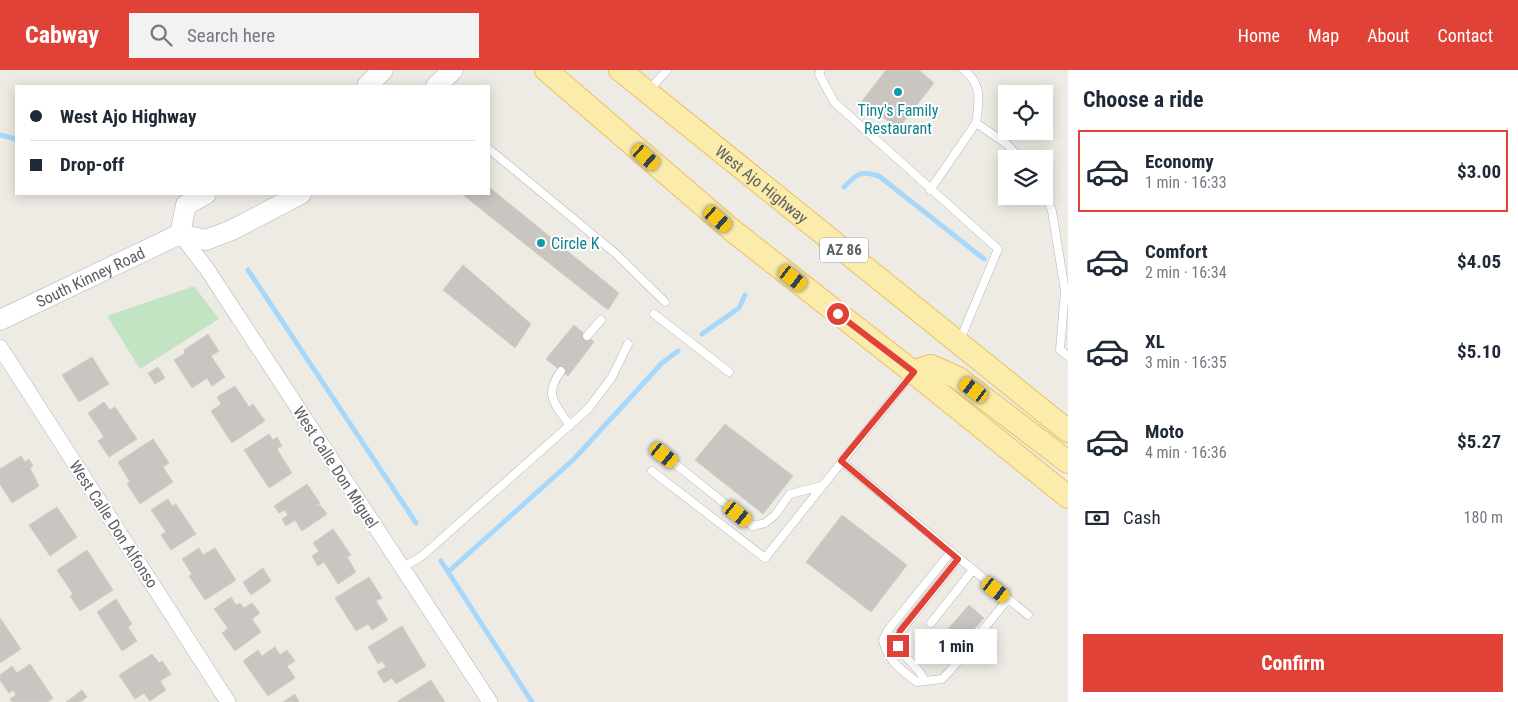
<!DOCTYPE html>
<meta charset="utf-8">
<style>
:root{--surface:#fff;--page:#f2f2f3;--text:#1f2937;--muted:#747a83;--line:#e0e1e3;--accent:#e04238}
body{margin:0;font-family:"Roboto Condensed",sans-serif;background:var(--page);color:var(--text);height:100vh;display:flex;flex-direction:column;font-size:19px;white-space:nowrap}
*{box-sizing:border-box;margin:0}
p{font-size:16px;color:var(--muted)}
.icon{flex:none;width:28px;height:28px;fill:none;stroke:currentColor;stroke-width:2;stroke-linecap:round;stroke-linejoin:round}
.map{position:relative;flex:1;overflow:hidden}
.drawer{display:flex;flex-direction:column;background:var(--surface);width:450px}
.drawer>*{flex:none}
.guide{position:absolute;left:15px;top:15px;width:475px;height:110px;border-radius:0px;box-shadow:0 2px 12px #0003;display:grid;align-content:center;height:110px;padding:0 15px;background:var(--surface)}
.buttons{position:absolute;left:998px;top:15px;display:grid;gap:10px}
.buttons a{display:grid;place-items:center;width:55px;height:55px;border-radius:0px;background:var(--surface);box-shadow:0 2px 12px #0003;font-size:25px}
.end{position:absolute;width:22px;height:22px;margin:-11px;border:6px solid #e04238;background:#fff;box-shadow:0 0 0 2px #fff}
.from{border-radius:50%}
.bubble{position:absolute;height:35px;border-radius:0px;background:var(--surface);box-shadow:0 2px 12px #0003;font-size:16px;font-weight:700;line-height:35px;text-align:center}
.car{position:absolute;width:15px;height:30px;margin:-15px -8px;border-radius:6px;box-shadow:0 0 4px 1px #0007;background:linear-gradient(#f5c518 24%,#345 0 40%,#f5c518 0 76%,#345 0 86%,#f5c518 0)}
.guide b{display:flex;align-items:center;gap:18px;height:48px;font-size:19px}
.guide b+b{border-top:1px solid var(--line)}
.guide i{width:12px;height:12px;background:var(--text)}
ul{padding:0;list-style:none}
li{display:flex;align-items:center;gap:15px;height:82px;margin:0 10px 8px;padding:0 5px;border:2px solid transparent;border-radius:0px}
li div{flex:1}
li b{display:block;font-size:19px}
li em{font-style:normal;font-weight:700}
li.active{border-color:var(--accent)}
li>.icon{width:45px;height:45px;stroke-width:1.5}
h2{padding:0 15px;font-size:22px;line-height:60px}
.pay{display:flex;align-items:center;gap:12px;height:55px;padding:0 15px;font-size:19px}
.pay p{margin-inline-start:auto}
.primary-button{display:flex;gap:10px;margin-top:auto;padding:10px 15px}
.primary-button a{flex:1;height:58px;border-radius:0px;background:var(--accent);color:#fff;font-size:20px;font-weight:700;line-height:58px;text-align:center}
header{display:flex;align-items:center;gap:30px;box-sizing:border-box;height:70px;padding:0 25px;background:var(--accent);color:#fff}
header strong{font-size:24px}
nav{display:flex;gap:28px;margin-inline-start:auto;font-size:18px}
.search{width:350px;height:45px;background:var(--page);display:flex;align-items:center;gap:12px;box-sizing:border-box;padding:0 18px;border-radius:0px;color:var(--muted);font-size:19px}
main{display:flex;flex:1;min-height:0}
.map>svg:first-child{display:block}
</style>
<header>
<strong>Cabway</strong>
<div class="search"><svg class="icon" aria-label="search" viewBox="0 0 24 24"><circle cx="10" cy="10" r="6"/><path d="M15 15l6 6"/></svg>Search here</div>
<nav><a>Home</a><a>Map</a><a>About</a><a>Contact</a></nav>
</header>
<main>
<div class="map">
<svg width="1068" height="632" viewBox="0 0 1068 632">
<rect width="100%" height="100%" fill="#eeebe4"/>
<!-- green -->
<path fill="#c2e4c2" d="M194 216 219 249 140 299 107 246Z"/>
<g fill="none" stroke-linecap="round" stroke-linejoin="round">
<!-- stream -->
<path stroke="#a7d8fa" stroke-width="5" d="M0 65 16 69
M844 117C857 104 860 100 879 106L984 189
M248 200 416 453
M702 264 739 238 745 225
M441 491 532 632
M448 502 574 389 662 293 678 281"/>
</g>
<!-- building -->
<path fill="#c9c6c1" stroke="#d2cdc3" d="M886 0H919L934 13 898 59 862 31Z
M489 117 619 223 608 240 462 124H489Z
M463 195 531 254 515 278 443 220Z
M574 255 594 272 568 306 546 289Z
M208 264 219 281 211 286 225 307 212 316 207 308 192 318 174 290 185 283 184 280Z
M92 287 109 314 79 332 62 305Z
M158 297 165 308 155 314 148 303Z
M235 316 249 337 253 334 265 351 232 373 211 341 221 334 217 327Z
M104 332 110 340 115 337 137 369 109 387 98 371 104 367 88 343Z
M725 354 793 406 763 444 695 390Z
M269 364 273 370 277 367 282 376 277 379 292 403 269 418 244 380Z
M153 369 169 393 163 397 173 412 140 434 127 414 130 412 118 392Z
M21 386 25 392 29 389 33 396 30 398 39 416 12 433 0 414V399Z
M307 414 320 433 315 437 320 435 327 444 302 461 295 450 286 456 282 449 288 445 285 440 279 443 274 436Z
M168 429 172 436 176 434 196 464 171 480 161 465 166 462 151 440Z
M57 437 77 467 50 486 29 455Z
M842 445 907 495 871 542 806 492Z
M333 459 351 485 347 487 356 502 338 514 324 492 318 496 312 486 319 481 313 473Z
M199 478 203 485 215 478 236 510 205 530 189 506 192 504 182 489Z
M87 480 113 520 80 541 70 526 73 524 57 500Z
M263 498 271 511 251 525 243 512Z
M369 507 382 528 376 531 388 550 372 560 368 554 356 561 335 528Z
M231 527 236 535 240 533 244 538 252 533 260 543 252 549 261 562 235 581 222 563 228 558 214 539Z
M116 529 132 554 128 557 137 571 122 581 97 542Z
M969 535 984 548 956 580 941 567Z
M0 548 21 579 0 593Z
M402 556 426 596 396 614 392 608 384 613 377 602 386 597 382 591 378 594 368 577Z
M275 577 280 585 287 580 295 591 287 596 295 608 268 626 243 591 258 580 262 586Z
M152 584 159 593 162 591 171 604 160 611 166 620 150 631 144 623 135 629 119 605Z
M30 594 53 628 48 632H12L10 629 16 625 13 620 9 623 0 610V605L12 596 17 603Z
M431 610 445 632H399L398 631Z
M82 620 87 627 80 632H66Z
M295 624 299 632H283Z"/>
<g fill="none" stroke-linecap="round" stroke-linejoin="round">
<!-- service casing -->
<g stroke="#b1b5b8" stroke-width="9">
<path id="service" d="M821 0 819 4 834 32 998 179 960 270
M964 0C983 15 979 31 976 53
M649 20 667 0
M489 79 615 183 665 232
M930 120 976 53 1007 74 1020 89
M1044 122 1052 141 1065 221 1060 280 1068 286
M654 244 729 302
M587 266 601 250
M561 301C543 326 555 333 570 356
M664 385 753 456 765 453 775 445 790 424 822 416
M841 391 1028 545
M652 401 765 488 911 305
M950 483 888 560 883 570C887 590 901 600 917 612L942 609 949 602 1008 529
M402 498 422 486 588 339 612 307 628 274
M931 553 972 501
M924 610C918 593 900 588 897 569L901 561 958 489"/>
</g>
<!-- minor casing -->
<g stroke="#b1b5b8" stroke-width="16">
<path id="minor" d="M180 164 207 199 490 632
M0 277 228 632"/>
</g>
<!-- secondary casing -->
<g stroke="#b1b4b8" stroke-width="21">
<g id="secondary">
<path d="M367 16 383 0"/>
<path d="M436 16 453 0"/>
<path d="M180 164 186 135 206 124"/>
<path id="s1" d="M0 250 180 164 206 170 232 160 301 124"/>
</g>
</g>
<!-- primary casing -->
<g stroke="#eac161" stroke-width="24">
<g id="primary">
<path d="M546 0 733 161 913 302 1068 427"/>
<path id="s2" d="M620 0 1068 361"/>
<path d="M913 302 931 296 958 308 1068 392"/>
</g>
</g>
<!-- service -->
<use href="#service" stroke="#fff" stroke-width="8"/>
<!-- minor -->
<use href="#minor" stroke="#fff" stroke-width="15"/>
<!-- secondary -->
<use href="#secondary" stroke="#fff" stroke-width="20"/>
<!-- primary -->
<use href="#primary" stroke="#fbecac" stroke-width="22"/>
</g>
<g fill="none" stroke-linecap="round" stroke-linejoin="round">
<!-- route -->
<path stroke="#e04238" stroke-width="6" d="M838 244 914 302 841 391 958 489 900 561 897 569 898 576"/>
</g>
<!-- markers -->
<g fill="#0f9aa8" stroke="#fff" stroke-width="2">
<circle cx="898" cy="22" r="5"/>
<circle cx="541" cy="173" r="5"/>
</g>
<g text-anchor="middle" stroke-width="4" stroke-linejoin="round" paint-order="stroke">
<!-- shield labels -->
<rect fill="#fff" stroke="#8d9092" stroke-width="1" x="820" y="167.5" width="48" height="25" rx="4"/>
<g font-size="15" font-weight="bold" fill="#5c6064">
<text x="844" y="185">AZ 86</text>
</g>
<!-- culture labels -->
<g font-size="16" fill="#0d838f" stroke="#fff">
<text x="898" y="46">Tiny's Family<tspan x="898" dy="18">Restaurant</tspan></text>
<text x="551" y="179" text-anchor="start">Circle K</text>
</g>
<!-- street labels -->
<g font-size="16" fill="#5c6064" stroke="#fff">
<text dy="6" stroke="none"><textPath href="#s2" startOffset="182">West Ajo Highway</textPath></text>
<text dy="6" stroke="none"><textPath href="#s1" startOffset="100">South Kinney Road</textPath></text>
<text transform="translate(336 397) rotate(57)" y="6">West Calle Don Miguel</text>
<text transform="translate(114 454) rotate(57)" y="6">West Calle Don Alfonso</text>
</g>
</g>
</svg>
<div class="buttons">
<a><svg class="icon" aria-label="locate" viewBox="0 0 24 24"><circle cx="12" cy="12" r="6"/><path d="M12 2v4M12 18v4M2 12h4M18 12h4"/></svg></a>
<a><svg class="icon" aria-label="layers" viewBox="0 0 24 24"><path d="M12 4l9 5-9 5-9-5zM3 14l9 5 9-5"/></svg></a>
</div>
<i class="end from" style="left:838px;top:244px"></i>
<i class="end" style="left:898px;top:576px"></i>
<div class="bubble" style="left:915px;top:559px;width:82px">1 min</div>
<i class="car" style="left:646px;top:87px;rotate:131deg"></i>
<i class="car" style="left:718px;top:149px;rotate:131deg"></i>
<i class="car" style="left:793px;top:208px;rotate:128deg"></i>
<i class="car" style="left:974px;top:320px;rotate:306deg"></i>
<i class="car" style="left:664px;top:385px;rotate:129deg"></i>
<i class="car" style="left:738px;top:444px;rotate:129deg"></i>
<i class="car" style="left:996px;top:520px;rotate:128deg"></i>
<div class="guide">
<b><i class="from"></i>West Ajo Highway</b>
<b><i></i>Drop-off</b>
</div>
</div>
<section class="drawer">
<h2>Choose a ride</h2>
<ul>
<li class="active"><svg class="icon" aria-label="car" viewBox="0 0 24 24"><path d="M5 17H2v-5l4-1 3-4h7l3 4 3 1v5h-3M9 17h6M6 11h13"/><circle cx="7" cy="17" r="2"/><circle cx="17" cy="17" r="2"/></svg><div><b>Economy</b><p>1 min · 16:33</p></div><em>$3.00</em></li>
<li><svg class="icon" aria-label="car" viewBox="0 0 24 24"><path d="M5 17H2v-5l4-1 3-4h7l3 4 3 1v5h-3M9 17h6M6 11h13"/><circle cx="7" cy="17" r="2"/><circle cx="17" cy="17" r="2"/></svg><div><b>Comfort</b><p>2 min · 16:34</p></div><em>$4.05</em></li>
<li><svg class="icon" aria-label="car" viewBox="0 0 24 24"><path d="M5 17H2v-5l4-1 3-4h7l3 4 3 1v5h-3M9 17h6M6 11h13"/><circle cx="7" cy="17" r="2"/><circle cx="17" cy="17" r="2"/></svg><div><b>XL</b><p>3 min · 16:35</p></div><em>$5.10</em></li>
<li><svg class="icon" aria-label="car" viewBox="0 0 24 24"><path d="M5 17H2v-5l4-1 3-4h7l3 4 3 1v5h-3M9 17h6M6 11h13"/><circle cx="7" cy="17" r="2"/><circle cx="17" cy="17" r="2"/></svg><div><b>Moto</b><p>4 min · 16:36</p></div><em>$5.27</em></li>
</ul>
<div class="pay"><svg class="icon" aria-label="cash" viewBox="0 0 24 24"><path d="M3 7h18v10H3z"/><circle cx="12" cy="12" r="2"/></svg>Cash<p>180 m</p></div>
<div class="primary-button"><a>Confirm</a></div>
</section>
</main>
